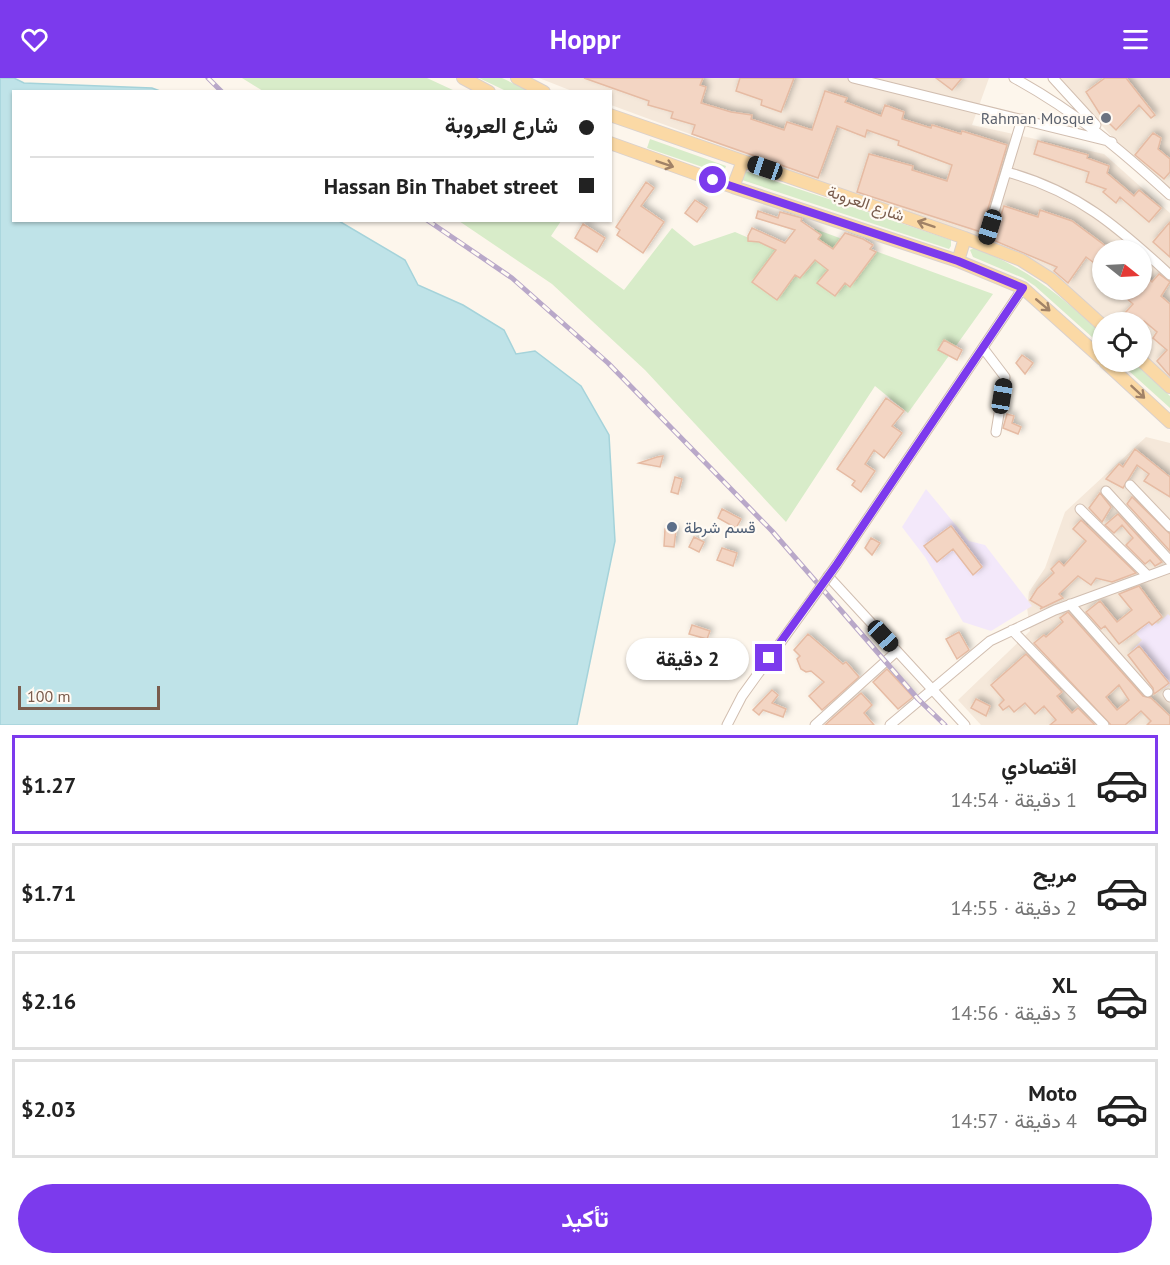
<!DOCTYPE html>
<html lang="ar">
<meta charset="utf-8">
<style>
:root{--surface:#fff;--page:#f2f2f2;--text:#222;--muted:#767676;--line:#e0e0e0;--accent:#7c3aed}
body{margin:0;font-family:"PT Sans",Vazirmatn,sans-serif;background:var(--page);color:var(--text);direction:rtl;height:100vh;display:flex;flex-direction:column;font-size:22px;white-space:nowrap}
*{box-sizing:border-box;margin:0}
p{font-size:20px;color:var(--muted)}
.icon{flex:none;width:33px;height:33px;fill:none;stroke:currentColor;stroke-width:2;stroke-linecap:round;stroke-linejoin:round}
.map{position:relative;height:647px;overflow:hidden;direction:ltr}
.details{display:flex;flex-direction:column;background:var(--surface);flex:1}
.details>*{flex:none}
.banner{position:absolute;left:12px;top:12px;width:600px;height:132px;border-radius:0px;box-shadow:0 2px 4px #0004;direction:rtl;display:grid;align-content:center;height:132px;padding:0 18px;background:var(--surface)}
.needle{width:39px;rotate:108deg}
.buttons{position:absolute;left:1092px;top:162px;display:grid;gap:12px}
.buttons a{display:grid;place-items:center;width:60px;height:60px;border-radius:50%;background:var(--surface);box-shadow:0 2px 4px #0004;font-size:30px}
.scale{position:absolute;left:18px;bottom:15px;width:142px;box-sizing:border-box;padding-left:6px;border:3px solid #7a5c4d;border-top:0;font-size:16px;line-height:21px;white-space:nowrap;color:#7a5c4d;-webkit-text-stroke:4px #fffaf3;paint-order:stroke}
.end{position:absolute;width:27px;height:27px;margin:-14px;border:8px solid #7c3aed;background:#fff;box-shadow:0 0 0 3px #fff}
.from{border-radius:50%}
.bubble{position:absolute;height:42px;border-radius:21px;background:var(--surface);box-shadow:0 2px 4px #0004;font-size:20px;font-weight:700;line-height:42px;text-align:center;direction:rtl}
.car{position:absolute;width:18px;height:36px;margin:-18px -9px;border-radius:8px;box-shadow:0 0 4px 2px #0007;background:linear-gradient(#222 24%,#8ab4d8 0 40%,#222 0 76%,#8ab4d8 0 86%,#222 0)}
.banner b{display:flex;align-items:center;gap:21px;height:57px;font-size:22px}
.banner b+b{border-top:2px solid var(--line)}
.banner i{width:15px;height:15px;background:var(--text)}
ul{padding:10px 0 0;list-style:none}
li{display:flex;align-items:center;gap:18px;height:99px;margin:0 12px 9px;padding:0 6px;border:3px solid var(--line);border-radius:0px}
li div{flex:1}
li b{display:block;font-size:22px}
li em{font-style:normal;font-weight:700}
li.active{border-color:var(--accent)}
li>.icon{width:54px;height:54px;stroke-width:1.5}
.action{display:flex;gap:12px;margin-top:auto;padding:12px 18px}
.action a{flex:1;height:69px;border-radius:36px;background:var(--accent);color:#fff;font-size:24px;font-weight:700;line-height:69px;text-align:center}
header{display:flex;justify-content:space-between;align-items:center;height:78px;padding:0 18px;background:var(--accent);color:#fff;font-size:27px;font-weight:700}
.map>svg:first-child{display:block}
</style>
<header><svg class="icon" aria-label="menu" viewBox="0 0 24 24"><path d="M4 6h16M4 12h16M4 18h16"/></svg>Hoppr<svg class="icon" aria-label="heart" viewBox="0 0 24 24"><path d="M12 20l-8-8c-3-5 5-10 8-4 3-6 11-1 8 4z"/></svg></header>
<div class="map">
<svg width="1170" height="647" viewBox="0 0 1170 647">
<defs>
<filter id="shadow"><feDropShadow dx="3" dy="-3" stdDeviation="3" flood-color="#0004"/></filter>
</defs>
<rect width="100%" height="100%" fill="#fdf6ec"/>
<!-- residential -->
<path fill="#f5e8da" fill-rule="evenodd" d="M539 0H989L972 47 1104 76 1170 135V305L1142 279V244H1104L1054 200 967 158 611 27 610 14 572 13ZM1102 172H1142V212H1102Z
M1059 0H1170V110L1122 70Z
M1146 359 1170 365V647H981L958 622 1030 553 1027 529 1029 514 1045 490 1065 434Z"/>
<!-- education -->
<path fill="#f3e8fa" d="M926 411 969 463 985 467 1032 528 991 553 963 544 925 479 902 449Z
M1168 536 1170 538V606L1163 612 1166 609 1132 572 1142 562 1136 556 1151 540 1158 546Z"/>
<!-- green -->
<path fill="#d8ecc9" d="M242 0H427L455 13H263Z
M479 0H502L529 13H506Z
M650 61 726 88 723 96 647 70Z
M745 93 951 162V168L949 171 742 102Z
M459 143H561L551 158 624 212 672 150 694 168 735 154 777 172 815 151 993 216 908 335 875 308 786 444 645 292 552 206Z
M974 170C1031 192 1058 216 1102 256V268L1035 208 1023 200 973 179 970 172Z
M1119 284H1133L1170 318V330Z"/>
<!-- water -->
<path fill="#bfe3e8" stroke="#a5d3da" stroke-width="1.5" d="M0 0H14L24 5 152 10 160 13 14 14V142L339 143 405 182 418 207 463 227 504 252 516 276 535 273 581 308 609 357 615 463 577 647H0Z"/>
<!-- building -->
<path fill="#f3d5c3" stroke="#e6bba3" stroke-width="1.5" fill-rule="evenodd" filter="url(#shadow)" d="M584 0H703L700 7 706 9 701 25 731 34 752 37 751 41 784 52 787 44 812 52 825 13 847 20 845 24 881 38 885 27 904 34 902 41 931 50 932 47 961 56 962 53 1007 67 981 154 857 114 869 76 913 88 912 92 947 103 952 87 898 67 899 63 867 52 865 59 837 48 818 100 692 56 695 47 671 40 673 34 648 27 649 23Z
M740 0H794L781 34 761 27 762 22 736 13Z
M936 0H962L952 12Z
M1105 0H1126L1155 37 1151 40 1139 27 1116 52 1100 36 1086 14Z
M1153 55 1161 60 1158 71 1170 81V94L1164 101 1135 77Z
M1038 63 1088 77 1087 80 1109 88 1107 95 1134 118 1139 112 1161 130 1149 144 1120 119 1116 125 1103 114 1106 111 1086 104 1089 94 1034 76Z
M646 104 654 110 641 128 664 144 643 175 617 157 620 152 616 149Z
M695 122 707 130 697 144 685 135Z
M1004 128 1038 139 1040 132 1072 143 1111 172H1102V179L1097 187 1086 179 1068 205 1054 193 1057 189 993 162Z
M758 133 778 140 780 134 802 140 801 143 821 157 818 161 833 171 845 155 863 161 873 167 870 171 876 174 850 209 845 205 835 218 817 205 828 192 815 182 800 200 795 197 777 222 752 204 776 172 759 164 748 163V158L752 150 785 165 795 152 756 140Z
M1170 144V179L1153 164Z
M583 146 605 160 597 174 575 160Z
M1142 195 1152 204 1159 196 1170 204 1161 218 1170 226V298L1157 283 1167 272 1153 260 1157 254 1144 243 1117 244 1133 226 1117 212H1142Z
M944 262 962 272 957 282 938 272Z
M1022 277 1033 285 1025 296 1016 285Z
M886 320 904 333 892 348 902 355 884 380 874 372 865 386 875 393 861 414 852 407 855 403 837 391Z
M1007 336 1014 338 1012 345 1021 349 1018 356 1003 350Z
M1135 371 1170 399V419L1144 403 1149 396 1137 387 1123 410 1106 401 1119 386 1123 389Z
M663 378 660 389 639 385 657 379Z
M675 399 682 401 678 416 671 414Z
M1100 415 1111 429 1102 444 1089 430Z
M1132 419 1170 456V473L1127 426Z
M722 431 741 441 736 450 718 440Z
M1118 436 1162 484 1155 488 1150 482 1145 486 1126 467 1133 460 1122 447 1114 455 1105 447Z
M1081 442 1136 495 1112 504 1096 500 1091 507 1078 498 1059 516 1063 520 1040 531 1042 529 1030 522 1037 511 1054 495 1051 491 1059 483 1064 488 1086 463 1073 451Z
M951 448 982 489 973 497 953 471 937 484 924 468Z
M665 451 676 452 674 469 664 468Z
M694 459 704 464 699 474 689 469Z
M871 460 880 465 872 477 865 470Z
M722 470 737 475 733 488 717 482Z
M1139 508 1162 539 1152 547 1149 544 1119 566 1105 548 1101 551 1086 534 1100 523 1117 544 1132 532 1119 516Z
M1068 534 1143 618 1151 620 1170 638V647H1147L1151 643 1141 633 1125 647H1111L1034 565 1044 557 1046 559 1063 544 1060 540ZM1119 607 1129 622 1117 632 1106 619Z
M692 547 710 553 707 561 689 556Z
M959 554 969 572 957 581 946 561Z
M808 556 843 586 846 584 859 599 822 632 809 618 824 604 811 593 806 594 801 591 797 581 800 578 794 572Z
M1139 568 1169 605 1154 616 1153 610 1128 577Z
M1026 576 1062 614 1057 618 1072 635 1078 630 1095 647H1050L1056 642 1044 628 1035 636 1025 625 1014 634 1009 628 1003 632 999 627 1004 622 991 607Z
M887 591 913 619 898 631 873 604Z
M772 612 778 617 772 625 786 631 783 639 763 632 759 637 753 632Z
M861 615 872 627 864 635 874 647H825Z
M976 621 990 628 986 638 971 630Z"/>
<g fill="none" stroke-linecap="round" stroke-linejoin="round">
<!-- minor casing -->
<g stroke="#d1beb0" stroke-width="11">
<path id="minor" d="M853 0 1112 64
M1014 0C1073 32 1121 72 1170 117
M1053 0 1096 47
M1007 94C1077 113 1118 149 1170 197
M984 167 1022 41
M983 270 1005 299 996 354
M1130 407 1170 449
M1106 413 1170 483
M1080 431 1148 498
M837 486 1023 210
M828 498 965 647
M1070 526 1148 614
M1012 552 1104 647
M1168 616 1170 619
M727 647 742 618 809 525
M815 647 897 573
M890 647 990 563 1055 532 1170 490"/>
</g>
<!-- major casing -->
<g stroke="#dad1cd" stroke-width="14">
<path id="major" d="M463 0 489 14
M517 0 544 14
M610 37 965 160 1021 182 1051 201 1102 247
M610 65 733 109 958 183 1023 210 1102 281
M733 109 743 83
M958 183 965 160
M1142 283 1170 309
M1105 284 1170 344"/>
</g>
<!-- minor -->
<use href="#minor" stroke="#fff" stroke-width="9"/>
<!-- major -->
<use href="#major" stroke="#fbd9a5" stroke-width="12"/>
<!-- rail casing -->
<g stroke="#b9a8c9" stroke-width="5">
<path id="rail" d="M208 0 222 14
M427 142 512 200 608 285 772 453 918 621 945 647"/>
</g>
<!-- rail -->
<use href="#rail" stroke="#fffaf3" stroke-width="3" stroke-dasharray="9" stroke-linecap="butt"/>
<!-- minor-bridge casing -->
<g stroke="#d1beb0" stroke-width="11" stroke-linecap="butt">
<path id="minor-bridge" d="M809 525 837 486"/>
</g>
<!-- minor-bridge -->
<use href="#minor-bridge" stroke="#fff" stroke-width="9"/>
</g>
<!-- one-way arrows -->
<defs><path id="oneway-shaft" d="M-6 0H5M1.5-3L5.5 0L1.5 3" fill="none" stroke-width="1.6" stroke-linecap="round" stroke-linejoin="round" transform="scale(1.5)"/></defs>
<g stroke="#a18267">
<use href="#oneway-shaft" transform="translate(665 86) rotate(19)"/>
<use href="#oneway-shaft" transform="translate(926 146) rotate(-161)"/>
<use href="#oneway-shaft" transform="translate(1043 227) rotate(40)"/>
<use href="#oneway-shaft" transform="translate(1138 314) rotate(43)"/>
</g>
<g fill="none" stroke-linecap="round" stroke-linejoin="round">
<!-- route -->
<path stroke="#7c3aed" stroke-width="8" d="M713 102 958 183 1023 210 837 486 769 580"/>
</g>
<!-- markers -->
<circle fill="#6b7280" stroke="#fffaf3" stroke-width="2" cx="1106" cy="40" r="6"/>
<circle fill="#5c6f8a" stroke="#fffaf3" stroke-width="2" cx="672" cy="449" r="6"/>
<g text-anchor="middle" stroke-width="4.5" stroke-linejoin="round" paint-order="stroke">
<!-- worship labels -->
<g font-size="16" fill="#5b616d" stroke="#fffaf3" text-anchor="end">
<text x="1094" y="46">Rahman Mosque</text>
</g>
<!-- street labels -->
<g font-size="16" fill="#7a5c4d" stroke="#fffaf3">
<text transform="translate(866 125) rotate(19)" y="6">شارع العروبة</text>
</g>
<!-- service labels -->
<g font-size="16" fill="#4e5e75" stroke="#fffaf3" text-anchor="start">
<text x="684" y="455">قسم شرطة</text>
</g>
</g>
</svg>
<div class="buttons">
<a><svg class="needle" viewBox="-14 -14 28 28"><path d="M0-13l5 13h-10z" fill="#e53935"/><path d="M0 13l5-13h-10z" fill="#767676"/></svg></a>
<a><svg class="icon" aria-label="locate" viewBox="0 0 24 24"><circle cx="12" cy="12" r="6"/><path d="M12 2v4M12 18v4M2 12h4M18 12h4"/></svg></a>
</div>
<div class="scale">100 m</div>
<i class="end from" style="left:713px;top:102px"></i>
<i class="end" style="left:769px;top:580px"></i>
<div class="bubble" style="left:626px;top:560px;width:123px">2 دقيقة</div>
<i class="car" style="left:765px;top:90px;rotate:289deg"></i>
<i class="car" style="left:990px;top:149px;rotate:197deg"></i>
<i class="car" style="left:1002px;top:318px;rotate:9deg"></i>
<i class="car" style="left:883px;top:558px;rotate:137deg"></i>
<div class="banner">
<b><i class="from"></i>شارع العروبة</b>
<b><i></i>Hassan Bin Thabet street</b>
</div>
</div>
<section class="details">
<ul>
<li class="active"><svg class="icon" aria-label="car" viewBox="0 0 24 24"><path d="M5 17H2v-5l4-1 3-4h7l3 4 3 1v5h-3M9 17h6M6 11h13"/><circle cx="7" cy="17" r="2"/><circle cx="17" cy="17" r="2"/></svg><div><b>اقتصادي</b><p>1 دقيقة · 14:54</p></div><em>$1.27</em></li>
<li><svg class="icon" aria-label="car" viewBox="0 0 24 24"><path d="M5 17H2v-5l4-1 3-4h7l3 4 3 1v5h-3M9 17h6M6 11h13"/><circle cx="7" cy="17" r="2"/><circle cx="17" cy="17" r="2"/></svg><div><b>مريح</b><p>2 دقيقة · 14:55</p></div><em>$1.71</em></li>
<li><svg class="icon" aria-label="car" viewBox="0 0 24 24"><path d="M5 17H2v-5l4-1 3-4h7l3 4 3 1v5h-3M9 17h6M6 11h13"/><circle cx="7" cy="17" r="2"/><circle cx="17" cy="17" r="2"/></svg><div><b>XL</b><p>3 دقيقة · 14:56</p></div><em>$2.16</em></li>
<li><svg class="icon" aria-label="car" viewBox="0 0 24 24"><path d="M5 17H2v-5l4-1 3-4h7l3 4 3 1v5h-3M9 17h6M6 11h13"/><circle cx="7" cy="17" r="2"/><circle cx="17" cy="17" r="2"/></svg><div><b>Moto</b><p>4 دقيقة · 14:57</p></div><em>$2.03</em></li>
</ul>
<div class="action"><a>تأكيد</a></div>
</section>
